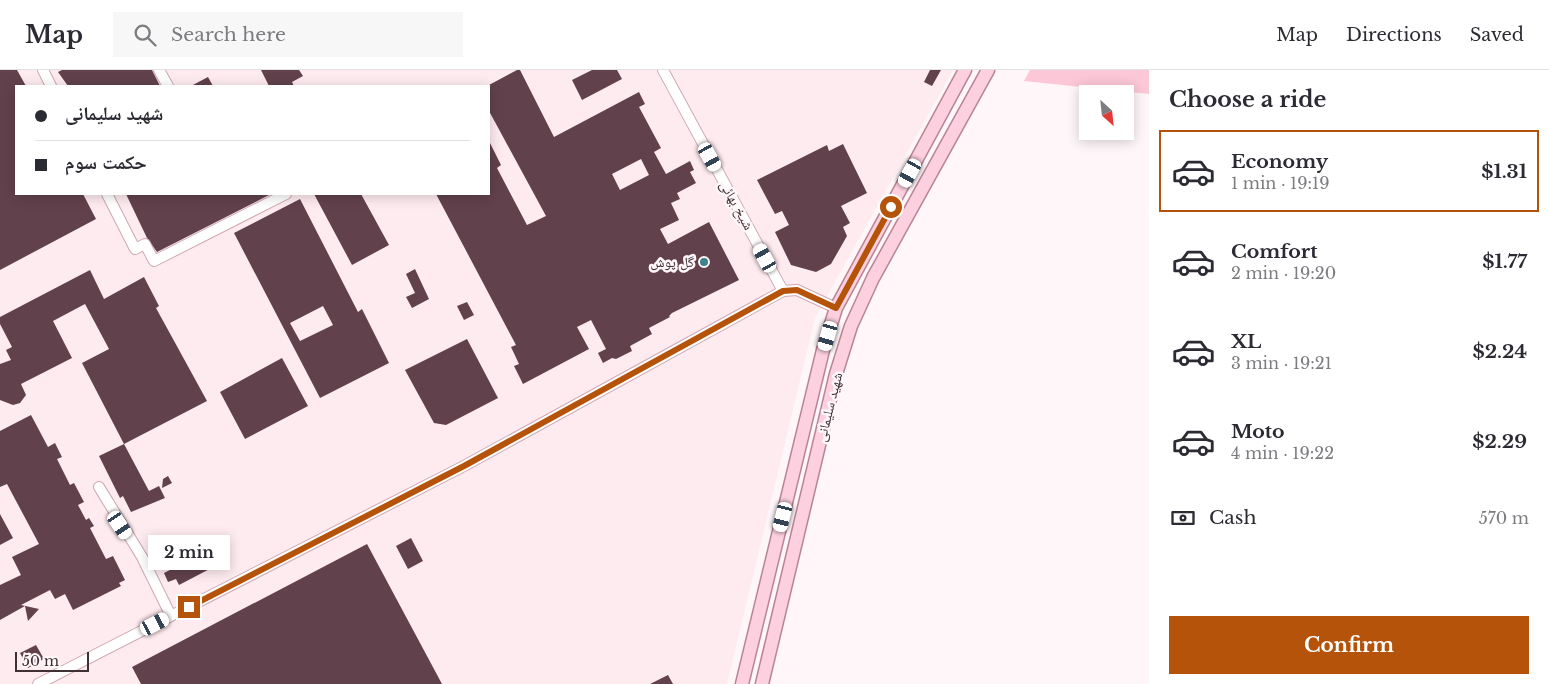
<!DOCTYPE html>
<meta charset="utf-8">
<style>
:root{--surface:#fff;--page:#f7f7f7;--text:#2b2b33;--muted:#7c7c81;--line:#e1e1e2;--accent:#b45309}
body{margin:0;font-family:"Libre Baskerville","Noto Naskh Arabic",serif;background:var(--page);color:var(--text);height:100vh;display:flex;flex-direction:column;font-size:19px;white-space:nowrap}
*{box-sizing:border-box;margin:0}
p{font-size:16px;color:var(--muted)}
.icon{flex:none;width:28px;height:28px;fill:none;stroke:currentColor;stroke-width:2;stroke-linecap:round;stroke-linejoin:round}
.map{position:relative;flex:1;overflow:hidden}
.sheet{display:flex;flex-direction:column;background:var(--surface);width:400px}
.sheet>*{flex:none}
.top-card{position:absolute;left:15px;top:15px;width:475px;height:110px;border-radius:0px;box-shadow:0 2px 12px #0003;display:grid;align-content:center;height:110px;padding:0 20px;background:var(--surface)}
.needle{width:32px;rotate:153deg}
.fabs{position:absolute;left:1079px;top:15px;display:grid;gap:10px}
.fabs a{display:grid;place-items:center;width:55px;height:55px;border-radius:0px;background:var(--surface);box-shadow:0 2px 12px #0003;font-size:25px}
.scale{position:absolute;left:15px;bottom:12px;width:74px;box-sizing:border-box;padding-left:5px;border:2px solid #3f3034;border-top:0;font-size:14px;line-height:18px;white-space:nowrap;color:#3f3034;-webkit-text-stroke:4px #fef6f8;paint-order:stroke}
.end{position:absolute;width:22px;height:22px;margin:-11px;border:6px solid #b45309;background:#fff;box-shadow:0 0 0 2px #fff}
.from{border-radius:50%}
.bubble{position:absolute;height:35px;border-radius:0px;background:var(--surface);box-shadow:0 2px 12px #0003;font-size:16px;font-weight:800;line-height:35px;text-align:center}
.car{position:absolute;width:15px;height:30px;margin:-15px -8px;border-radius:6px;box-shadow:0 0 4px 1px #0007;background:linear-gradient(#fff 24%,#345 0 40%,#fff 0 76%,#345 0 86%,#fff 0)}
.top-card b{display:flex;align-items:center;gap:18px;height:48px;font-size:19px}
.top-card b+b{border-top:1px solid var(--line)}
.top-card i{width:12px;height:12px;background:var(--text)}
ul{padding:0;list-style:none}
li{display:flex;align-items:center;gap:15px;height:82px;margin:0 10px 8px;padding:0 10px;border:2px solid transparent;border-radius:0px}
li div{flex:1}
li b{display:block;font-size:19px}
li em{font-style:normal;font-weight:800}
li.active{border-color:var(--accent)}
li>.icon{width:45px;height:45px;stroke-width:1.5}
h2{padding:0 20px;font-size:22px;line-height:60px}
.pay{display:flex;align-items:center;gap:12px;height:55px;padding:0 20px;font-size:19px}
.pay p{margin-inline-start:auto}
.action{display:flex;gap:10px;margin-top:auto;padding:10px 20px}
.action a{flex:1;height:58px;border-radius:0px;background:var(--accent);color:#fff;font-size:20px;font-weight:800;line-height:58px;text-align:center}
header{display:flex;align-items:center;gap:30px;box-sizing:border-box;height:70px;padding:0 25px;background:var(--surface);border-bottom:1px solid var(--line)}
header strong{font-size:24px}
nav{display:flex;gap:28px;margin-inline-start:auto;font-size:18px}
.search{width:350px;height:45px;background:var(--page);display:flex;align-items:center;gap:12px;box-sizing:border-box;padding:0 18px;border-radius:0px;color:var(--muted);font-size:19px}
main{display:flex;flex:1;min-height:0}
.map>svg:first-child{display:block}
</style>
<header>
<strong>Map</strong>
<div class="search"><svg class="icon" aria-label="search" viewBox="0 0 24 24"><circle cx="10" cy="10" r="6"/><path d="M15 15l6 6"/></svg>Search here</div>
<nav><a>Map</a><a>Directions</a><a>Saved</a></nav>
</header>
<main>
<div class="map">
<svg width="1149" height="614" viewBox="0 0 1149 614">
<rect width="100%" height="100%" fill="#fef6f8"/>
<!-- built -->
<path fill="#feebf0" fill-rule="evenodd" d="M0 0H953L815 248 727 614H0ZM16 16H489V124H16Z"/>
<!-- green -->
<path fill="#fcc7d7" d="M1030 0H1149V24L1024 11Z"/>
<!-- building -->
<path fill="#61414c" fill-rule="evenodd" d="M0 0H17L26 16H16V124H83L96 149 0 200Z
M62 0H152L160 16H68L58 2Z
M261 0H299L303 6 292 12 294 16H269Z
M517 0H520L554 67 639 22 645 34 639 37 661 78 654 82 666 104 690 91 694 100 690 102 696 113 677 123 680 129 671 133 679 150 660 159 668 174 709 152 739 210 672 243 669 246 670 247 649 258 652 264 630 276 632 281 616 289 612 288 603 293 598 283 606 279 591 250 577 257 589 279 523 314 514 296 519 294 511 277 516 275 436 124H489V71L501 95 497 98 527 155 546 146 489 41V15ZM641 89 649 105 620 120 612 104Z
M592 0H617L622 9 582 30 572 10Z
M930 0H941L932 16 924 12Z
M208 7 213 16H191Z
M843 74 867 123 841 136 850 153 843 157 847 166 831 194 816 202 791 195 775 162 789 155 782 141 775 144 757 110 827 75 829 81Z
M126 124H271L157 182 147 168Z
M314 124H361L389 175 352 195Z
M300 129 358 242 362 239 389 293 320 328 234 163ZM323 236 333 255 300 271 290 253Z
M415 199 429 229 412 238 406 227 415 223 406 204Z
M90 200 104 229 144 207 159 236 156 238 207 331 124 374 82 293 109 279 85 234 53 251 72 288 21 314 26 325 20 333 13 335 0 330V294L11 290 6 280 12 277 0 254V247Z
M467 232 474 245 464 250 457 236Z
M467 269 498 328 446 355 434 353 405 300Z
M282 288 308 336 245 369 220 322Z
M31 345 48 377 55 373 62 387 57 389 70 415 74 413 84 432 78 435 86 450 89 448 94 456 90 458 106 489 113 486 125 510 119 513 121 516 73 540 65 524 55 529 50 520 21 535 39 539 28 551 25 536 0 550V515L21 505 12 487 39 474 7 414 0 417V361Z
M124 374 149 421 159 416 165 428 131 442 123 426 120 428 99 386Z
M168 406 172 413 162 418 163 409Z
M0 444 13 468 0 475Z
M411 468 423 491 408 499 396 476Z
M207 473 210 479 213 478 221 493 179 515 176 509 168 512 164 503 191 489 190 486 199 481 198 478Z
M367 474 442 614H141L132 597Z
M36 575 44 589 28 598 20 583Z
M668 605 673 614H650Z"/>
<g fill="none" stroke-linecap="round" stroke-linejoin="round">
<!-- minor casing -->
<g stroke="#cea8b3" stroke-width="12">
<path id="minor" d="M43 0 51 16
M159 0 168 16
M663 0 783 221
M107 124 135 179 145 174 154 191 286 124
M99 417 142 487 171 546
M38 614 464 396 783 221 797 220 836 238"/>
</g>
<!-- major casing -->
<g stroke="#b98394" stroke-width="15">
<path id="major" d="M742 614 823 280 836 238 965 0
M762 614 836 304 851 256 873 208 988 0"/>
</g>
<!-- minor -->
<use href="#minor" stroke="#fff" stroke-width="10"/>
<!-- major -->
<use href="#major" stroke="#fcd0de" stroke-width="12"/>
</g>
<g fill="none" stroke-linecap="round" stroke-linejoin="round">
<!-- route -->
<path stroke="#b45309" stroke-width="6" d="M189 537 464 396 783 221 797 220 836 238 891 137"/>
</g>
<!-- markers -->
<circle fill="#3c838d" stroke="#fef6f8" stroke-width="2" cx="704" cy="192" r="5"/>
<g text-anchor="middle" stroke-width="5" stroke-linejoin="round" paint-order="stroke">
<!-- street labels -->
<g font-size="14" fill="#3f3034" stroke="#fef6f8">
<text transform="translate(737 135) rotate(61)" y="5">شیخ بهائی</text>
<text transform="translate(829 337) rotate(-76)" y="5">شهید سلیمانی</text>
</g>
<!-- poi labels -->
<g font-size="14" fill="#3f3034" stroke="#fef6f8" text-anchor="end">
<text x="694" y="197">گل پوش</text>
</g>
</g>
</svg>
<div class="fabs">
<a><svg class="needle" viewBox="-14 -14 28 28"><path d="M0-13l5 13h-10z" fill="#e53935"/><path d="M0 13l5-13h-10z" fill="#7c7c81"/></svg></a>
</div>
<div class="scale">50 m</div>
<i class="end from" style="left:891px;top:137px"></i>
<i class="end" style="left:189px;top:537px"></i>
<div class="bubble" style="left:148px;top:465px;width:82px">2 min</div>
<i class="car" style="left:710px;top:87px;rotate:151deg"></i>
<i class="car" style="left:910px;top:103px;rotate:209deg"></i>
<i class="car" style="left:765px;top:188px;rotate:331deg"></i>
<i class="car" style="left:828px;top:266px;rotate:196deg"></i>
<i class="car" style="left:783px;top:447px;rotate:194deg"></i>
<i class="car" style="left:120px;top:455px;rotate:146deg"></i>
<i class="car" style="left:155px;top:554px;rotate:63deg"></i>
<div class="top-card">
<b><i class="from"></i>شهید سلیمانی</b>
<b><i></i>حکمت سوم</b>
</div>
</div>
<section class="sheet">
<h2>Choose a ride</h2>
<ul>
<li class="active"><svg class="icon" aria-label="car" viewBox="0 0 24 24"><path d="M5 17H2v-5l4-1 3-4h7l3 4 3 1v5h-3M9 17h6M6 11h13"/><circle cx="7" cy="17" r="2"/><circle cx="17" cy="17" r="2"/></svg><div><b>Economy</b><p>1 min · 19:19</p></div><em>$1.31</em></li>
<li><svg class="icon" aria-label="car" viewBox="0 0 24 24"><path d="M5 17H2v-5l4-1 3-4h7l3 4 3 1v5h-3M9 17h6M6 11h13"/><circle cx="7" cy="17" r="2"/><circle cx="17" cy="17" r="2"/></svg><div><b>Comfort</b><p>2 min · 19:20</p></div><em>$1.77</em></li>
<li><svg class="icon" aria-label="car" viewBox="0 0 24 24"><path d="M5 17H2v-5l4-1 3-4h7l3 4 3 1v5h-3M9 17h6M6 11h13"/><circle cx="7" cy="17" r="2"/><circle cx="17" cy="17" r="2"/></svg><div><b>XL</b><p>3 min · 19:21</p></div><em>$2.24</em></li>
<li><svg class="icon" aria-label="car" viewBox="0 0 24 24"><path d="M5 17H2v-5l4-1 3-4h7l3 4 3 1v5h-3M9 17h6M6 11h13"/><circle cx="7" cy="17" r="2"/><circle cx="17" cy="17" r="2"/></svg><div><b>Moto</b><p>4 min · 19:22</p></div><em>$2.29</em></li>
</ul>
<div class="pay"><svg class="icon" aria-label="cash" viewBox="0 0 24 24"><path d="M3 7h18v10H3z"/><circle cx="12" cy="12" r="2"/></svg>Cash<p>570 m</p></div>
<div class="action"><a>Confirm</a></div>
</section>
</main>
